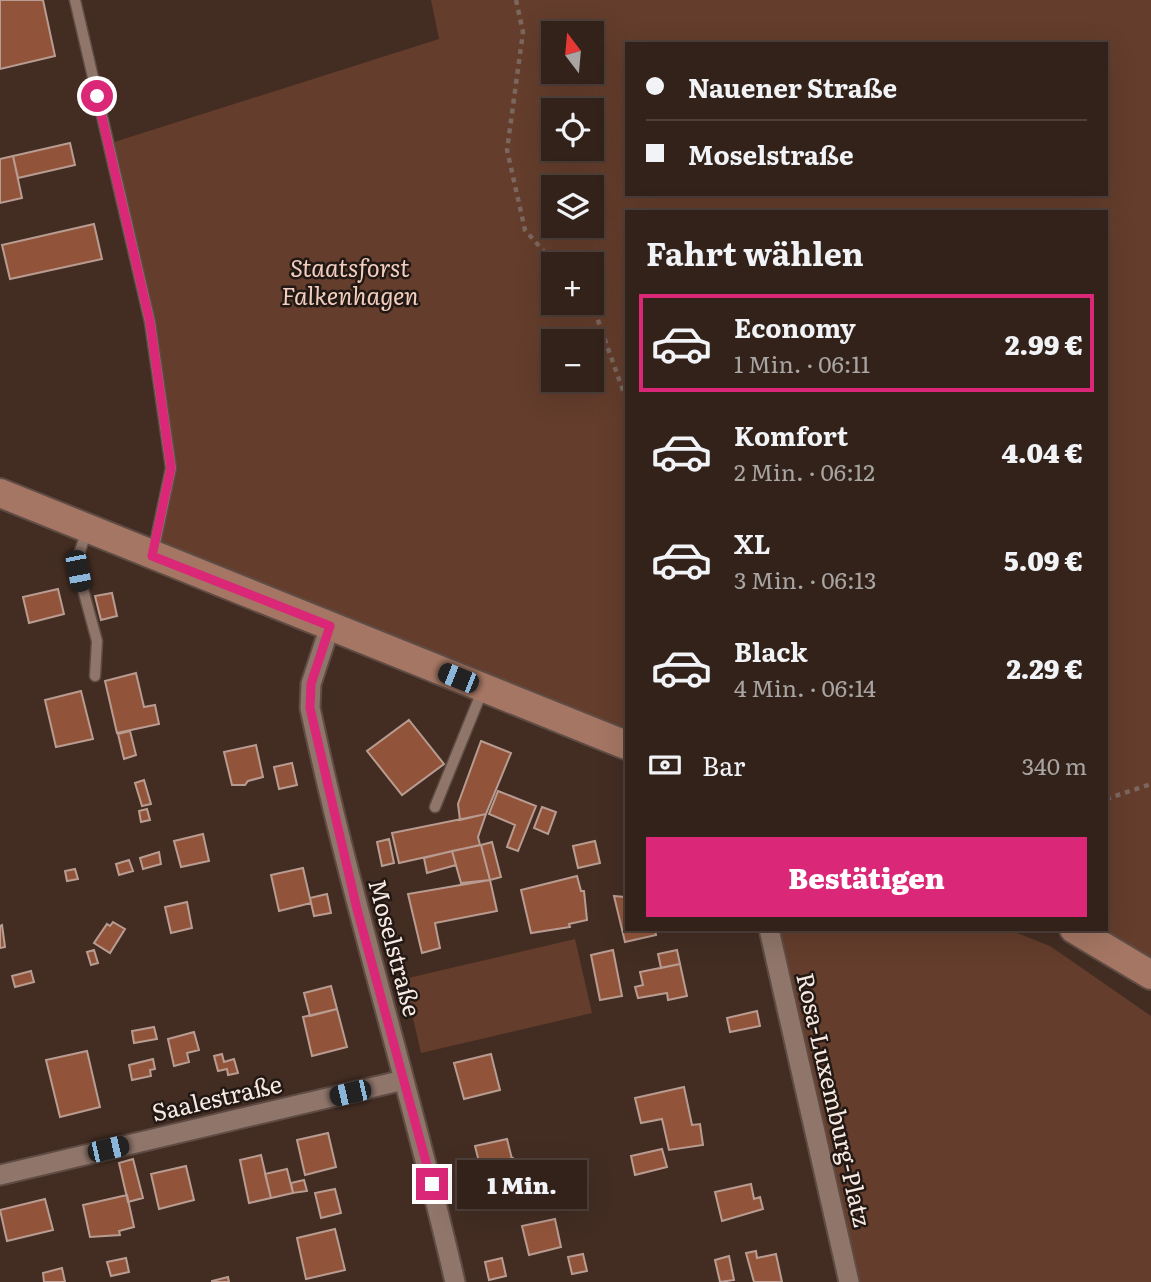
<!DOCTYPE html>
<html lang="de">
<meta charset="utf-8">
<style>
:root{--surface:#32221a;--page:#3d2f27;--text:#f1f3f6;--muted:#a8a4a2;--line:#4d3f39;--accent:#db2777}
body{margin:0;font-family:Literata,serif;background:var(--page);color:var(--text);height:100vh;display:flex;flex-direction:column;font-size:26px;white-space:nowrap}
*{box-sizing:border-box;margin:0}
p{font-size:23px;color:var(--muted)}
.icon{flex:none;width:38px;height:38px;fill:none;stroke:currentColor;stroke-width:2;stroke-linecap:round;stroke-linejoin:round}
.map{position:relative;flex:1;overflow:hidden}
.side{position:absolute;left:625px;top:210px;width:483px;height:721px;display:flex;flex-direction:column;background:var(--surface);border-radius:0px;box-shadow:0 7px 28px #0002,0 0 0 2px var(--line)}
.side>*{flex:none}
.hud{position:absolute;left:625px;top:42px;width:483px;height:154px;border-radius:0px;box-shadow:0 7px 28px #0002,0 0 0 2px var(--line);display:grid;align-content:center;height:154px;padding:0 21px;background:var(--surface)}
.needle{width:46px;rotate:344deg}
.buttons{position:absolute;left:541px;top:21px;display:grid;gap:14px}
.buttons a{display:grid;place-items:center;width:63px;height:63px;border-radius:0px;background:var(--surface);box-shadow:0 7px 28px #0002,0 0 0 2px var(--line);font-size:35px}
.end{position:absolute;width:32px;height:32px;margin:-16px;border:9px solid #db2777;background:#fff;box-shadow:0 0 0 4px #fff}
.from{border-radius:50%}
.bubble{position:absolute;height:49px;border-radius:0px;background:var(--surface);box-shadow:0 7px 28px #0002,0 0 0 2px var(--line);font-size:23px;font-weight:800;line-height:49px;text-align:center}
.car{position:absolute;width:21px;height:42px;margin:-21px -10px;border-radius:9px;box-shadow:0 0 5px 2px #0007;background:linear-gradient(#222 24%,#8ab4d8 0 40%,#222 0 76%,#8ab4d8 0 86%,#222 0)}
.hud b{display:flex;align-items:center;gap:24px;height:66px;font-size:26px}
.hud b+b{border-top:2px solid var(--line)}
.hud i{width:18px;height:18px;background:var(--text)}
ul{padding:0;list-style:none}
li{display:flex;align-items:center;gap:21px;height:98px;margin:0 14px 10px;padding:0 7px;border:4px solid transparent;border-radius:0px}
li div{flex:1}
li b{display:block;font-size:26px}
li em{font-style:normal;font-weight:800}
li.selected{border-color:var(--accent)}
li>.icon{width:63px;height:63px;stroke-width:1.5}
h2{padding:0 21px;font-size:32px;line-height:84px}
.pay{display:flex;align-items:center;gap:18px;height:77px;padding:0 21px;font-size:26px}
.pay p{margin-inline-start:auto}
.cta{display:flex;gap:14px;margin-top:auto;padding:14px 21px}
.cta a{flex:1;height:80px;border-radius:0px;background:var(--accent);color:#fff;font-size:28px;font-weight:800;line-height:80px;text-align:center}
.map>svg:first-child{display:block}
</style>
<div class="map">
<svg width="1151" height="1282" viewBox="0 0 1151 1282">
<rect width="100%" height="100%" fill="#432d23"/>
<!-- green -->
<path fill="#643d2c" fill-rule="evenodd" d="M431 0H1151V975L1074 929H1106V212H626V745L152 556 171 468 150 322 108 144 439 39ZM553 33H592V72H553ZM626 44H1106V194H626ZM553 110H592V149H553ZM553 187H592V226H553ZM553 264H592V303H553ZM553 341H592V380H553Z
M779 929H1007L1050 946 1151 1016V1282H858Z
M575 939 592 1013 421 1053 404 979Z"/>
<!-- building -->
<path fill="#91543a" stroke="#b99c91" stroke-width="2" d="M0 0H43L55 56 0 69Z
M70 143 75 165 18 178 13 156Z
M13 156 22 198 0 203V159Z
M94 224 102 259 10 279 2 245Z
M58 589 64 614 29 623 23 597Z
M112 593 117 616 101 620 95 596Z
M136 673 144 707 155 705 159 724 117 733 105 681Z
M81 691 93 739 56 747 45 700Z
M409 720 444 764 402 795 367 751Z
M130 731 136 755 124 759 118 734Z
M481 741 511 753 486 814 460 820 458 804Z
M256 745 263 777 248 781 245 785H232L224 752Z
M292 763 297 785 279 789 274 767Z
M144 780 151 804 142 806 135 783Z
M498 791 536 806 518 851 507 847 515 825 489 814Z
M542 807 556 812 548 834 534 828Z
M147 809 150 820 141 822 139 811Z
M486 814 478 837 480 845 399 863 392 833Z
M203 834 209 861 181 867 174 841Z
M389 839 394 863 382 866 377 842Z
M595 841 600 863 578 868 573 846Z
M492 842 501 877 490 880 481 845Z
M481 845 490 880 461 883 452 851Z
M452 851 456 865 427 873 424 858Z
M159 852 161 864 143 869 140 858Z
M129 860 133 871 119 875 116 864Z
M303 868 311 903 279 911 271 875Z
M75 869 78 879 67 881 65 871Z
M577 876 581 891H584L587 920 569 924 570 927 531 933 521 890Z
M490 880 497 911 435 923 440 948 422 953 408 894Z
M327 894 331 913 314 916 310 898Z
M614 896 625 897 626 929H655L656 935 625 942Z
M187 902 192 928 171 933 165 907Z
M113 922 125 929 110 953 94 943 107 924 110 926Z
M2 925 5 947 0 948V926Z
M94 950 98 963 91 965 87 952Z
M613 950 622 996 600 1000 591 955Z
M677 950 680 964 661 968 658 954Z
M680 964 687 996 668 1000 667 993 638 998 635 987 643 985 640 972Z
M31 971 34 982 15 987 12 976Z
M331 986 337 1009 310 1016 304 993Z
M337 1009 347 1047 312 1056 303 1017Z
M757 1011 760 1026 730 1032 727 1018Z
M154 1027 157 1039 134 1043 132 1031Z
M194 1032 199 1050 187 1053 189 1062 174 1066 168 1039Z
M87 1051 100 1107 60 1117 46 1060Z
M222 1054 224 1062 234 1059 238 1073 228 1075 227 1069 218 1071 214 1056Z
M491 1054 500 1090 464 1099 454 1063Z
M153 1059 155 1069 150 1070 151 1076 132 1080 129 1065Z
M684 1087 692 1125 700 1124 703 1145 669 1150 662 1119 641 1123 635 1098Z
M328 1133 336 1167 305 1175 297 1140Z
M507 1139 512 1159 480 1166 475 1146Z
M662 1149 667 1167 635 1175 631 1156Z
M261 1155 271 1198 249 1203 240 1160Z
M513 1158 521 1192 488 1200 480 1166Z
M133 1159 143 1198 128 1202 119 1163Z
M186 1166 194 1200 159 1209 151 1174Z
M287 1169 293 1193 271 1198 265 1174Z
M304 1180 307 1191 293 1193 291 1183Z
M751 1184 754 1199 760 1197 763 1209 722 1221 715 1192Z
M335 1189 341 1213 321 1218 315 1193Z
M127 1195 134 1227 119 1231 120 1235 90 1237 83 1205Z
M45 1199 53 1230 7 1241 0 1210Z
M555 1219 561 1247 529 1255 522 1226Z
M335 1229 345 1270 306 1279 297 1238Z
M756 1251 757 1258 776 1254 782 1282H754L746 1253Z
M583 1254 587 1271 572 1274 568 1257Z
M729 1256 734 1280 720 1282 715 1260Z
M126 1258 129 1272 111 1276 107 1262Z
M502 1258 506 1276 489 1280 485 1262Z
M62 1268 65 1282H44L43 1273Z
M228 1277 229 1282H212V1281Z"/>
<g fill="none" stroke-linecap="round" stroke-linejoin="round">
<!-- lane casing -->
<g stroke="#5f4c44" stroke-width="13">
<path id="lane" d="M75 0 150 322 171 468 153 553
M87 530 78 557V571L97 641 95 676
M435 807 483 689"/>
</g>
<!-- street casing -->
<g stroke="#5f4c44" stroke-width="23">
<path id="street" d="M330 626 311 684 310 708C351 901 411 1090 455 1282
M769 929 849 1282
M0 1175 404 1080"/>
</g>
<!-- secondary casing -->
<g stroke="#5f4c44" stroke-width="32">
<path id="secondary" d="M0 493 626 745
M1074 929 1151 975"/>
</g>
<!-- path -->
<path stroke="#7b675e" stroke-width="4.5" stroke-dasharray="5 5" stroke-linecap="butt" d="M516 0 523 32 507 150 525 230 555 264
M588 303 594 309 626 399
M1106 799 1151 784"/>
<!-- lane -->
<use href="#lane" stroke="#8f756a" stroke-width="10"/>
<!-- street -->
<use href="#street" stroke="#8f756a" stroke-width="19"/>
<!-- secondary -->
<use href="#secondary" stroke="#a47663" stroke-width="28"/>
</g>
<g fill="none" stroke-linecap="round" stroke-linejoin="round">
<!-- route -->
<path stroke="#db2777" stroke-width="9" d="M97 96 150 322 171 468 152 556 330 626 311 684 310 708 357 909 432 1184"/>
</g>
<g text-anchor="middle" stroke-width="5" stroke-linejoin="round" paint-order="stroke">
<!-- park labels -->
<g font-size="24" font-style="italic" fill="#f3cebe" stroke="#221814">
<text x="350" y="277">Staatsforst<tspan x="350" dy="28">Falkenhagen</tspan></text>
</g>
<!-- street labels -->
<g font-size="24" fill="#f8e9e2" stroke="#221814">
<text transform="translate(394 948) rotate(75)" y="8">Moselstraße</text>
<text transform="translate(217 1099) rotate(-13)" y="8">Saalestraße</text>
<text transform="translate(833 1100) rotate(77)" y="8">Rosa-Luxemburg-Platz</text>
</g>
</g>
</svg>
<div class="buttons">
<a><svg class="needle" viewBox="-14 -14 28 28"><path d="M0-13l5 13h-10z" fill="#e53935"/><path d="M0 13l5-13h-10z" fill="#a8a4a2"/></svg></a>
<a><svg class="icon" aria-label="locate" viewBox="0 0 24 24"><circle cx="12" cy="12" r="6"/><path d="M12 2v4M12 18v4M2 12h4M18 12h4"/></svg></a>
<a><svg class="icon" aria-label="layers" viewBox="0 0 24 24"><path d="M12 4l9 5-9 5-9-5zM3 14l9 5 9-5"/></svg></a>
<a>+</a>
<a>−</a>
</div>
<i class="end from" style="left:97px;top:96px"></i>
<i class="end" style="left:432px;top:1184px"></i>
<div class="bubble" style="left:457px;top:1160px;width:130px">1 Min.</div>
<i class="car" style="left:78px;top:571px;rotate:169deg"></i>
<i class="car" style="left:458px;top:678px;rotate:292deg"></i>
<i class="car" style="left:350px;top:1093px;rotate:257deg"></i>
<i class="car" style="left:108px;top:1149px;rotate:77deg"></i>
<div class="hud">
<b><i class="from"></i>Nauener Straße</b>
<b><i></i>Moselstraße</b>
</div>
<section class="side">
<h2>Fahrt wählen</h2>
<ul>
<li class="selected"><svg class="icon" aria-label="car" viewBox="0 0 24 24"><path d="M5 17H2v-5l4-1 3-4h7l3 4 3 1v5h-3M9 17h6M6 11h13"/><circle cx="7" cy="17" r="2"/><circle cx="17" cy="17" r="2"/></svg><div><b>Economy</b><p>1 Min. · 06:11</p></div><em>2.99 €</em></li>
<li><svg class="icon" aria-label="car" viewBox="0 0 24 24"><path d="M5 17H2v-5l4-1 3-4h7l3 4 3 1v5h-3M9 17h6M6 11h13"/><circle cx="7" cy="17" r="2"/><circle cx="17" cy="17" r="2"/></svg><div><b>Komfort</b><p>2 Min. · 06:12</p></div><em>4.04 €</em></li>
<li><svg class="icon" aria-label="car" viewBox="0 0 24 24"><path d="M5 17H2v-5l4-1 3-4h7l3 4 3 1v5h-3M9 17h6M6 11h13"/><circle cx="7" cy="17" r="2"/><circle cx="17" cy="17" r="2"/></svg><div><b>XL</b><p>3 Min. · 06:13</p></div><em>5.09 €</em></li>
<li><svg class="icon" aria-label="car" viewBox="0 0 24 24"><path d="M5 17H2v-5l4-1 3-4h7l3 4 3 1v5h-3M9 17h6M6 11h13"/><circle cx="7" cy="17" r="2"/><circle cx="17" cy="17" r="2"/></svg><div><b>Black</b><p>4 Min. · 06:14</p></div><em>2.29 €</em></li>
</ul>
<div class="pay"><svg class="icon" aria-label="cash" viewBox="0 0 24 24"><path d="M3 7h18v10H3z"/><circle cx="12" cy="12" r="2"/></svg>Bar<p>340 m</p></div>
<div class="cta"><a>Bestätigen</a></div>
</section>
</div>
